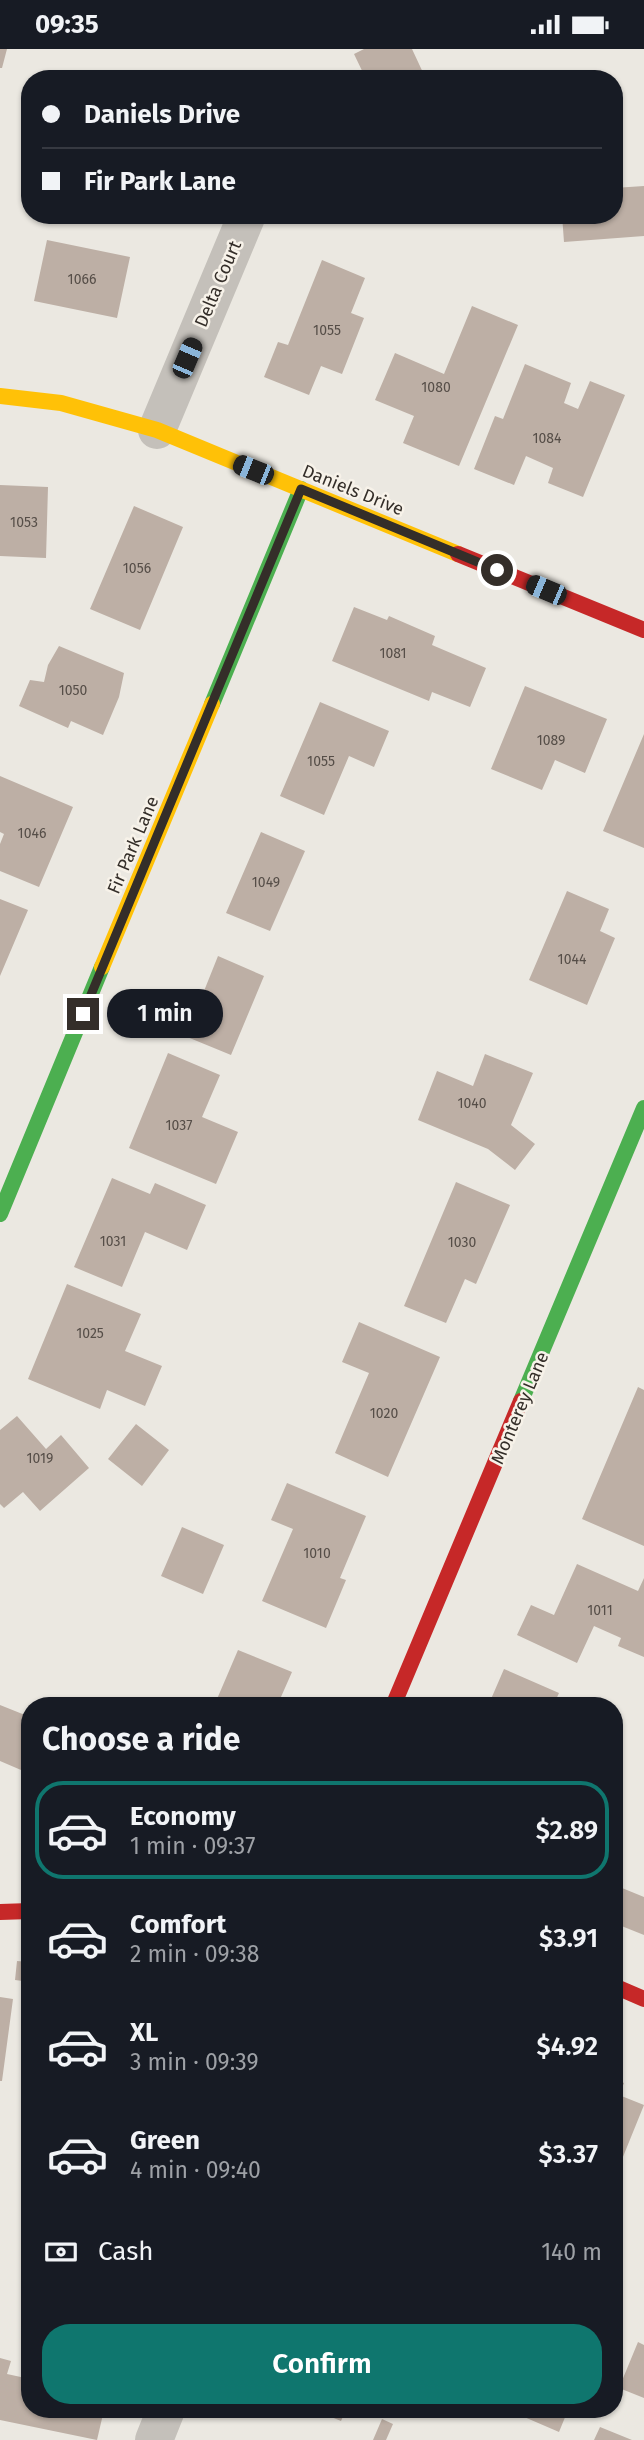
<!DOCTYPE html>
<meta charset="utf-8">
<style>
:root{--surface:#171b24;--page:#20242c;--text:#f1f3f6;--muted:#9ea1a6;--line:#363941;--accent:#0f766e}
body{margin:0;font-family:"Fira Sans",sans-serif;background:var(--page);color:var(--text);height:100vh;display:flex;flex-direction:column;font-size:26px;white-space:nowrap}
*{box-sizing:border-box;margin:0}
p{font-size:23px;color:var(--muted)}
.icon{flex:none;width:38px;height:38px;fill:none;stroke:currentColor;stroke-width:2;stroke-linecap:round;stroke-linejoin:round}
.map{position:relative;flex:1;overflow:hidden}
.details{position:absolute;left:21px;top:1648px;width:602px;height:721px;display:flex;flex-direction:column;background:var(--surface);border-radius:28px;box-shadow:0 2px 5px #0004}
.details>*{flex:none}
.banner{position:absolute;left:21px;top:21px;width:602px;height:154px;border-radius:28px;box-shadow:0 2px 5px #0004;display:grid;align-content:center;height:154px;padding:0 21px;background:var(--surface)}
.end{position:absolute;width:32px;height:32px;margin:-16px;border:9px solid #342e29;background:#fff;box-shadow:0 0 0 4px #fff}
.from{border-radius:50%}
.bubble{position:absolute;height:49px;border-radius:24px;background:var(--surface);box-shadow:0 2px 5px #0004;font-size:23px;font-weight:600;line-height:49px;text-align:center}
.car{position:absolute;width:21px;height:42px;margin:-21px -10px;border-radius:9px;box-shadow:0 0 5px 2px #0007;background:linear-gradient(#222 24%,#8ab4d8 0 40%,#222 0 76%,#8ab4d8 0 86%,#222 0)}
.banner b{display:flex;align-items:center;gap:24px;height:66px;font-size:26px}
.banner b+b{border-top:2px solid var(--line)}
.banner i{width:18px;height:18px;background:var(--text)}
ul{padding:0;list-style:none}
li{display:flex;align-items:center;gap:21px;height:98px;margin:0 14px 10px;padding:0 7px;border:4px solid transparent;border-radius:28px}
li div{flex:1}
li b{display:block;font-size:26px}
li em{font-style:normal;font-weight:600}
li.active{border-color:var(--accent)}
li>.icon{width:63px;height:63px;stroke-width:1.5}
h2{padding:0 21px;font-size:32px;line-height:84px}
.pay{display:flex;align-items:center;gap:18px;height:77px;padding:0 21px;font-size:26px}
.pay p{margin-inline-start:auto}
.button{display:flex;gap:14px;margin-top:auto;padding:14px 21px}
.button a{flex:1;height:80px;border-radius:28px;background:var(--accent);color:#fff;font-size:28px;font-weight:600;line-height:80px;text-align:center}
.status{display:flex;justify-content:space-between;align-items:center;height:49px;padding:0 35px;background:var(--surface);direction:ltr}
.status svg{height:19px;fill:currentColor}
.map>svg:first-child{display:block}
</style>
<div class="status"><b>09:35</b><svg viewBox="0 0 49 12"><path d="M0 12V9h3v3zM5 12V6h3v6zM10 12V3h3v9zM15 12V0h3v12zM26 1h20v11H26zM47 4h2v5h-2z"/></svg></div>
<div class="map">
<svg width="644" height="2391" viewBox="0 0 644 2391">
<rect width="100%" height="100%" fill="#ebe8e1"/>
<!-- building -->
<path fill="#bdafa5" d="M0 0H7L2 19H0Z
M364 0H412L426 30H366L354 5Z
M644 137V187L564 193 562 166H614V139Z
M47 191 130 208 117 269 34 252Z
M322 211 365 229 351 264 364 269 342 325 321 317 309 346 264 328 278 293 288 296Z
M472 257 518 276 459 417 403 394 414 367 375 351 395 304 444 325Z
M525 315 571 334 564 354 578 360 590 332 625 346 583 448 548 434 553 419 526 407 514 436 474 420 495 367 503 370Z
M0 436 48 438 46 509 0 507Z
M134 457 183 478 140 581 90 560Z
M354 558 387 571 389 567 435 587 432 596 486 619 470 658 432 643 429 652 332 612Z
M59 597 124 624 119 648 103 686 71 672 68 679 19 657 30 631 44 633 48 616Z
M525 637 607 670 585 724 555 711 542 741 491 720Z
M320 653 389 682 374 718 349 707 324 766 280 747Z
M644 685V799L603 782Z
M0 727 73 758 39 838 0 822V795L4 785 0 783Z
M261 783 305 802 270 882 226 864Z
M567 842 609 860 600 882 615 889 587 956 529 931Z
M0 850 28 861 0 927Z
M218 907 264 927 231 1006 175 983 192 942 202 947Z
M168 1004 220 1026 202 1068 238 1083 216 1135 129 1099Z
M485 1005 533 1024 511 1076 535 1095 515 1121 488 1100 418 1071 437 1022 473 1037Z
M112 1129 150 1145 155 1134 206 1156 187 1201 145 1183 122 1238 74 1218Z
M456 1133 510 1156 476 1235 465 1230 446 1274 404 1257Z
M67 1235 141 1265 125 1302 162 1317 145 1357 107 1341 100 1360 28 1330Z
M359 1273 440 1308 388 1428 335 1404 369 1324 342 1313Z
M638 1338 644 1341V1497L582 1470Z
M17 1367 46 1400 61 1386 89 1419 40 1462 23 1443 4 1459 0 1455V1381Z
M136 1375 169 1401 142 1437 108 1410Z
M287 1434 366 1467 340 1529 346 1531 326 1579 262 1552 293 1480 271 1471Z
M182 1478 224 1496 203 1545 161 1527Z
M577 1515 638 1542 644 1529V1608L618 1597 621 1589 594 1577 577 1614 517 1586 531 1556 554 1566Z
M238 1601 292 1623 277 1657H214Z
M504 1620 559 1644 553 1657H488Z
M0 1656 30 1668 28 1724 0 1712Z
M622 1839 644 1848V1886L614 1874V1857Z
M17 1912 30 1913V1933L15 1931Z
M0 1948 13 1950 2 2032H0Z
M614 2030 624 2034 619 2046 644 2056 614 2130Z
M638 2293 644 2296V2349L619 2339Z
M0 2309 11 2312 7 2325 30 2330V2361H104L97 2391 0 2371Z
M314 2361H346L341 2372Z
M508 2361H568L559 2383Z
M382 2370 393 2375 386 2391H373Z
M600 2378 632 2391H594Z"/>
<g fill="none" stroke-linecap="round" stroke-linejoin="round">
<!-- street -->
<path stroke="#c4c0ba" stroke-width="38" d="M157 381 247 166
M154 2391 166 2361"/>
<!-- fast -->
<path stroke="#4caf50" stroke-width="16" d="M212 655 301 440
M0 1165 102 918
M521 1352 644 1059"/>
<!-- slow -->
<path stroke="#ffc107" stroke-width="16" d="M0 347 61 354 157 381 458 505
M102 918 212 655"/>
<!-- jam -->
<path stroke="#c62828" stroke-width="16" d="M458 505 644 581
M393 1657 521 1352
M0 1863 30 1862
M614 1937 644 1950"/>
</g>
<g fill="none" stroke-linecap="round" stroke-linejoin="round">
<!-- route -->
<path stroke="#342e29" stroke-width="9" d="M83 965 301 440 497 521"/>
</g>
<g text-anchor="middle" stroke-width="5" stroke-linejoin="round" paint-order="stroke">
<!-- number labels -->
<g font-size="14" fill="#564e48">
<text x="82" y="235">1066</text>
<text x="327" y="286">1055</text>
<text x="436" y="343">1080</text>
<text x="547" y="394">1084</text>
<text x="24" y="478">1053</text>
<text x="137" y="524">1056</text>
<text x="393" y="609">1081</text>
<text x="73" y="646">1050</text>
<text x="551" y="696">1089</text>
<text x="321" y="717">1055</text>
<text x="32" y="789">1046</text>
<text x="266" y="838">1049</text>
<text x="572" y="915">1044</text>
<text x="472" y="1059">1040</text>
<text x="179" y="1081">1037</text>
<text x="113" y="1197">1031</text>
<text x="462" y="1198">1030</text>
<text x="90" y="1289">1025</text>
<text x="384" y="1369">1020</text>
<text x="40" y="1414">1019</text>
<text x="317" y="1509">1010</text>
<text x="600" y="1566">1011</text>
</g>
<!-- street labels -->
<g font-size="18" fill="#342e29" stroke="#f7f2e9">
<text transform="translate(218 235) rotate(-67)" y="6">Delta Court</text>
<text transform="translate(353 441) rotate(22)" y="6">Daniels Drive</text>
<text transform="translate(133 796) rotate(-67)" y="6">Fir Park Lane</text>
<text transform="translate(520 1359) rotate(-67)" y="6">Monterey Lane</text>
</g>
</g>
</svg>
<i class="end from" style="left:497px;top:521px"></i>
<i class="end" style="left:83px;top:965px"></i>
<div class="bubble" style="left:107px;top:940px;width:116px">1 min</div>
<i class="car" style="left:187px;top:309px;rotate:23deg"></i>
<i class="car" style="left:253px;top:421px;rotate:292deg"></i>
<i class="car" style="left:546px;top:541px;rotate:293deg"></i>
<div class="banner">
<b><i class="from"></i>Daniels Drive</b>
<b><i></i>Fir Park Lane</b>
</div>
<section class="details">
<h2>Choose a ride</h2>
<ul>
<li class="active"><svg class="icon" aria-label="car" viewBox="0 0 24 24"><path d="M5 17H2v-5l4-1 3-4h7l3 4 3 1v5h-3M9 17h6M6 11h13"/><circle cx="7" cy="17" r="2"/><circle cx="17" cy="17" r="2"/></svg><div><b>Economy</b><p>1 min · 09:37</p></div><em>$2.89</em></li>
<li><svg class="icon" aria-label="car" viewBox="0 0 24 24"><path d="M5 17H2v-5l4-1 3-4h7l3 4 3 1v5h-3M9 17h6M6 11h13"/><circle cx="7" cy="17" r="2"/><circle cx="17" cy="17" r="2"/></svg><div><b>Comfort</b><p>2 min · 09:38</p></div><em>$3.91</em></li>
<li><svg class="icon" aria-label="car" viewBox="0 0 24 24"><path d="M5 17H2v-5l4-1 3-4h7l3 4 3 1v5h-3M9 17h6M6 11h13"/><circle cx="7" cy="17" r="2"/><circle cx="17" cy="17" r="2"/></svg><div><b>XL</b><p>3 min · 09:39</p></div><em>$4.92</em></li>
<li><svg class="icon" aria-label="car" viewBox="0 0 24 24"><path d="M5 17H2v-5l4-1 3-4h7l3 4 3 1v5h-3M9 17h6M6 11h13"/><circle cx="7" cy="17" r="2"/><circle cx="17" cy="17" r="2"/></svg><div><b>Green</b><p>4 min · 09:40</p></div><em>$3.37</em></li>
</ul>
<div class="pay"><svg class="icon" aria-label="cash" viewBox="0 0 24 24"><path d="M3 7h18v10H3z"/><circle cx="12" cy="12" r="2"/></svg>Cash<p>140 m</p></div>
<div class="button"><a>Confirm</a></div>
</section>
</div>
